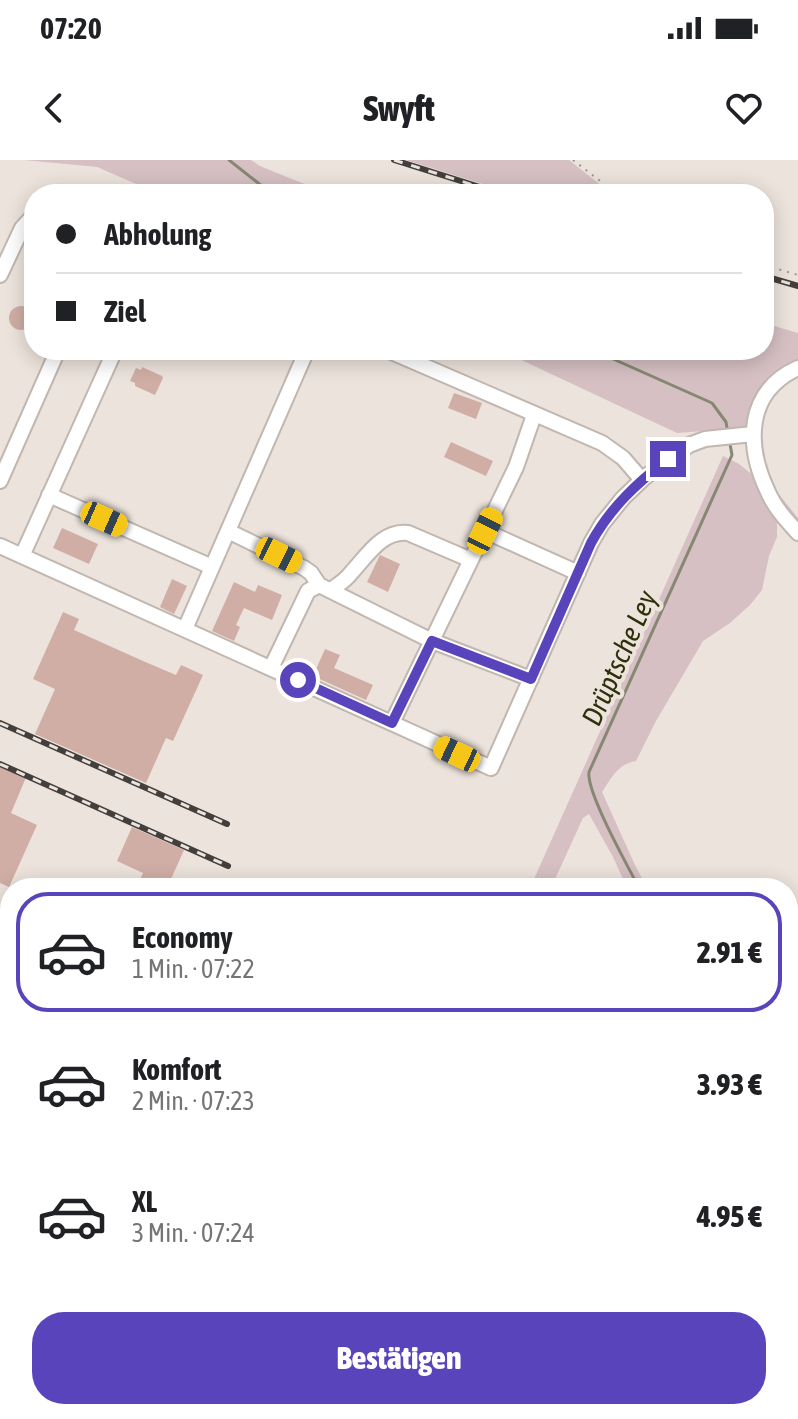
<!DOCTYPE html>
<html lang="de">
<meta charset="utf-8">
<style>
:root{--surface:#fff;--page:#f6f6f6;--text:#202124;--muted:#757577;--line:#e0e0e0;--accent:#5a44bc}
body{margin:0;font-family:"Asap Condensed",sans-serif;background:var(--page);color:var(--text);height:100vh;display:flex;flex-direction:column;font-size:30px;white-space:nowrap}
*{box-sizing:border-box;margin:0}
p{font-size:26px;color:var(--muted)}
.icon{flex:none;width:44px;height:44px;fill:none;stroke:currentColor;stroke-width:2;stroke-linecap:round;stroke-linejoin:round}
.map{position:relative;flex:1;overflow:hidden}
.details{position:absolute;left:0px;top:718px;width:798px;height:542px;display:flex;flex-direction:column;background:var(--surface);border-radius:32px 32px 0 0;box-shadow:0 4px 20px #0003}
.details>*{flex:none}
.hud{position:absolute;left:24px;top:24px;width:750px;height:176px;border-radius:32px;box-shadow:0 4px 20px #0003;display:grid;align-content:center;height:176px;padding:0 32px;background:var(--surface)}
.end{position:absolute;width:36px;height:36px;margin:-18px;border:10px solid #5a44bc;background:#fff;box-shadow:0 0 0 4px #fff}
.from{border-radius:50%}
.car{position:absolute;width:24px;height:48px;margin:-24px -12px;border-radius:10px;box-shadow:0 0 6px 2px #0007;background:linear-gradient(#f5c518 24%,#345 0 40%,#f5c518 0 76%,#345 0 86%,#f5c518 0)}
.hud b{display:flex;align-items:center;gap:28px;height:76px;font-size:30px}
.hud b+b{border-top:2px solid var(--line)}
.hud i{width:20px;height:20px;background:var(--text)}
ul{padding:14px 0 0;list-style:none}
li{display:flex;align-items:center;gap:24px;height:120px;margin:0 16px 12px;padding:0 16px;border:4px solid transparent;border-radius:32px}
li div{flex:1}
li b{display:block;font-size:30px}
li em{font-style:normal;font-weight:800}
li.active{border-color:var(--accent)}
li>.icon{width:72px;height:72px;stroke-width:1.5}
.action{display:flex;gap:16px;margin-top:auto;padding:16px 32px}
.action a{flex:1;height:92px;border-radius:32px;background:var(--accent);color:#fff;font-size:32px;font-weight:800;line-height:92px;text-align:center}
.status{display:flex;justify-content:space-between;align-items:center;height:56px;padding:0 40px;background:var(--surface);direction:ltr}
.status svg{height:22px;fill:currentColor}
header{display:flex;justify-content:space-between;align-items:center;height:104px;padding:0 32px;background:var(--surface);font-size:36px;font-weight:800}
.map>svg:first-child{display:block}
</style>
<div class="status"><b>07:20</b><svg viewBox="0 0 49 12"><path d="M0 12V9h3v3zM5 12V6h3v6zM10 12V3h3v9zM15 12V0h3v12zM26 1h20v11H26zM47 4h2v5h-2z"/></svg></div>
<header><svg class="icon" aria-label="back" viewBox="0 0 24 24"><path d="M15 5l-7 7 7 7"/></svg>Swyft<svg class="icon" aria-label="heart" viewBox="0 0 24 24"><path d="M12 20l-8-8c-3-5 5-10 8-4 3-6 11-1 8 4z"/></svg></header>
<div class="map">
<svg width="798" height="1259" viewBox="0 0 798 1259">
<rect width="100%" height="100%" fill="#ece3dc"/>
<!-- green -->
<path fill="#d6c0c4" d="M24 0H251L260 6 329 34H159L97 7Z
M406 0H569L612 34H515Z
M764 163 798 173V215L776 228 762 257 760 272 767 309 777 332 798 358V382L777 361V377L769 396 762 430 750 445 730 463 703 481 656 561 636 601C618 604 612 617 602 632L635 705 647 728H627L613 697 589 654 583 658 551 728H530L723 296 739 304 754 316 749 284 744 282 742 268 677 273 500 190H764Z
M798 798V960L788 968V803Z
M121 1250H181L196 1257 200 1250H281L277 1259H128L119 1253Z
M285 1250H352L359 1259H280Z"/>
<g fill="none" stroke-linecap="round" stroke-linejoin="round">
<!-- stream -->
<path stroke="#868872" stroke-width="3" d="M229 0 272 34
M593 190 712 243 726 262 727 268
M639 728C628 706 586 632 589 612L732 295 730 284
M788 1236 793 1259"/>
</g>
<!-- building -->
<path fill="#d0aea6" d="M9 158a12 12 0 1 1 24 0a12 12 0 1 1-24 0Z
M142 207 162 216 163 218 155 235 135 226V223L130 221 136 208 141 210Z
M454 233 482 243 476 259 448 248Z
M451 282 493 301 486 316 444 297Z
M62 368 98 384 89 404 53 388Z
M380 395 400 404 388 432 367 422Z
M172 419 187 426 174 454 160 447Z
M234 422 255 432 258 425 282 435 272 460 244 448 236 465 240 467 234 481 212 471Z
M63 452 79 459 74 470 143 501 176 515 181 505 203 515 173 581 166 578 146 623 35 574 55 529 33 519Z
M325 489 340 495 334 508 373 525 366 540 313 516Z
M0 603 27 615 11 653 37 665 9 727 0 723Z
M132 667 184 690 167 728H136L143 713 117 701Z
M0 934 10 938V979L0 975Z
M10 997V1079L0 1101V1020Z
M379 1250H583L590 1259H386Z"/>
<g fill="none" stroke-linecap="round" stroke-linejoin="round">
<!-- minor casing -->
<g stroke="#c0b7b1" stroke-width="18">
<path id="minor" d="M0 115 22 68 34 55
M387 190 602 283 623 298 642 320
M798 208C745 232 746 286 768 332 775 348 787 361 798 373
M0 321 58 190
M49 335 212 407
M228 371 304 408 311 413 319 425
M485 371 578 413
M0 386 491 608 591 383 602 364 623 338 645 317 689 285 705 279 753 274
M22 396 115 190
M331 430C338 425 346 420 351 413 367 396 382 370 408 373L471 400
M185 469 307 190
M271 508 308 431 319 425 432 481 531 519
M392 563 516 307 534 255
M0 1118 10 1123
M17 1259 23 1250"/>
</g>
<!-- path -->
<path stroke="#9c9691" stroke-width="2" stroke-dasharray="2 6" stroke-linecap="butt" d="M573 0 617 34
M764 105 798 115
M788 800 798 795"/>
<!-- minor -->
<use href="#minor" stroke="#fff" stroke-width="14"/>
<!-- rail casing -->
<g stroke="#433f3c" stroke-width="6">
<path id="rail" d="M394 0 502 34
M764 116 798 126
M0 563 227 664
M0 604 228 706"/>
</g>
<!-- rail -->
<use href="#rail" stroke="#ece3dc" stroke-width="3" stroke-dasharray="9" stroke-linecap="butt"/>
</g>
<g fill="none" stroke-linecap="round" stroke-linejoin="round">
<!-- route -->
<path stroke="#5a44bc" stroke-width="10" d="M298 520 392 563 432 481 531 519 591 383C610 348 637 323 668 299"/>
</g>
<g text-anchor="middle" stroke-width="8" stroke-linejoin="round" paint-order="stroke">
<!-- water labels -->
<g font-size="28" font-style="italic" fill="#2e300a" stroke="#ece3dc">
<text transform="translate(619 498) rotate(-66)" y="10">Drüptsche Ley</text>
</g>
</g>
</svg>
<i class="end from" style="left:298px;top:520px"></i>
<i class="end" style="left:668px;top:299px"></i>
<i class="car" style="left:104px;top:359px;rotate:114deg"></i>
<i class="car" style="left:485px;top:371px;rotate:26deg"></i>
<i class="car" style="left:279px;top:395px;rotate:116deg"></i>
<i class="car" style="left:457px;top:594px;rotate:295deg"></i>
<div class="hud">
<b><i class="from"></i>Abholung</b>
<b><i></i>Ziel</b>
</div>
<section class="details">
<ul>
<li class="active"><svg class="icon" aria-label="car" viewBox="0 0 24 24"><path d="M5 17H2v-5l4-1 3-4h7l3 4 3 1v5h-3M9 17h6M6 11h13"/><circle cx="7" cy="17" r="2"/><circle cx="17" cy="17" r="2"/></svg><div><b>Economy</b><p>1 Min. · 07:22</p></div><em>2.91 €</em></li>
<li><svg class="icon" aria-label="car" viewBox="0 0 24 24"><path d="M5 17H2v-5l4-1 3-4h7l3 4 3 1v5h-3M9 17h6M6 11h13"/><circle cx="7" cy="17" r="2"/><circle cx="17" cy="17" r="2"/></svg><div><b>Komfort</b><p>2 Min. · 07:23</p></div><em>3.93 €</em></li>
<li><svg class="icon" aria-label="car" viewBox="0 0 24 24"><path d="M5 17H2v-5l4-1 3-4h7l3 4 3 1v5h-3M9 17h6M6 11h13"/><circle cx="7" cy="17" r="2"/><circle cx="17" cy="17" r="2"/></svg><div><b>XL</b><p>3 Min. · 07:24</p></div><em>4.95 €</em></li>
</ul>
<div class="action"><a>Bestätigen</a></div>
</section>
</div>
